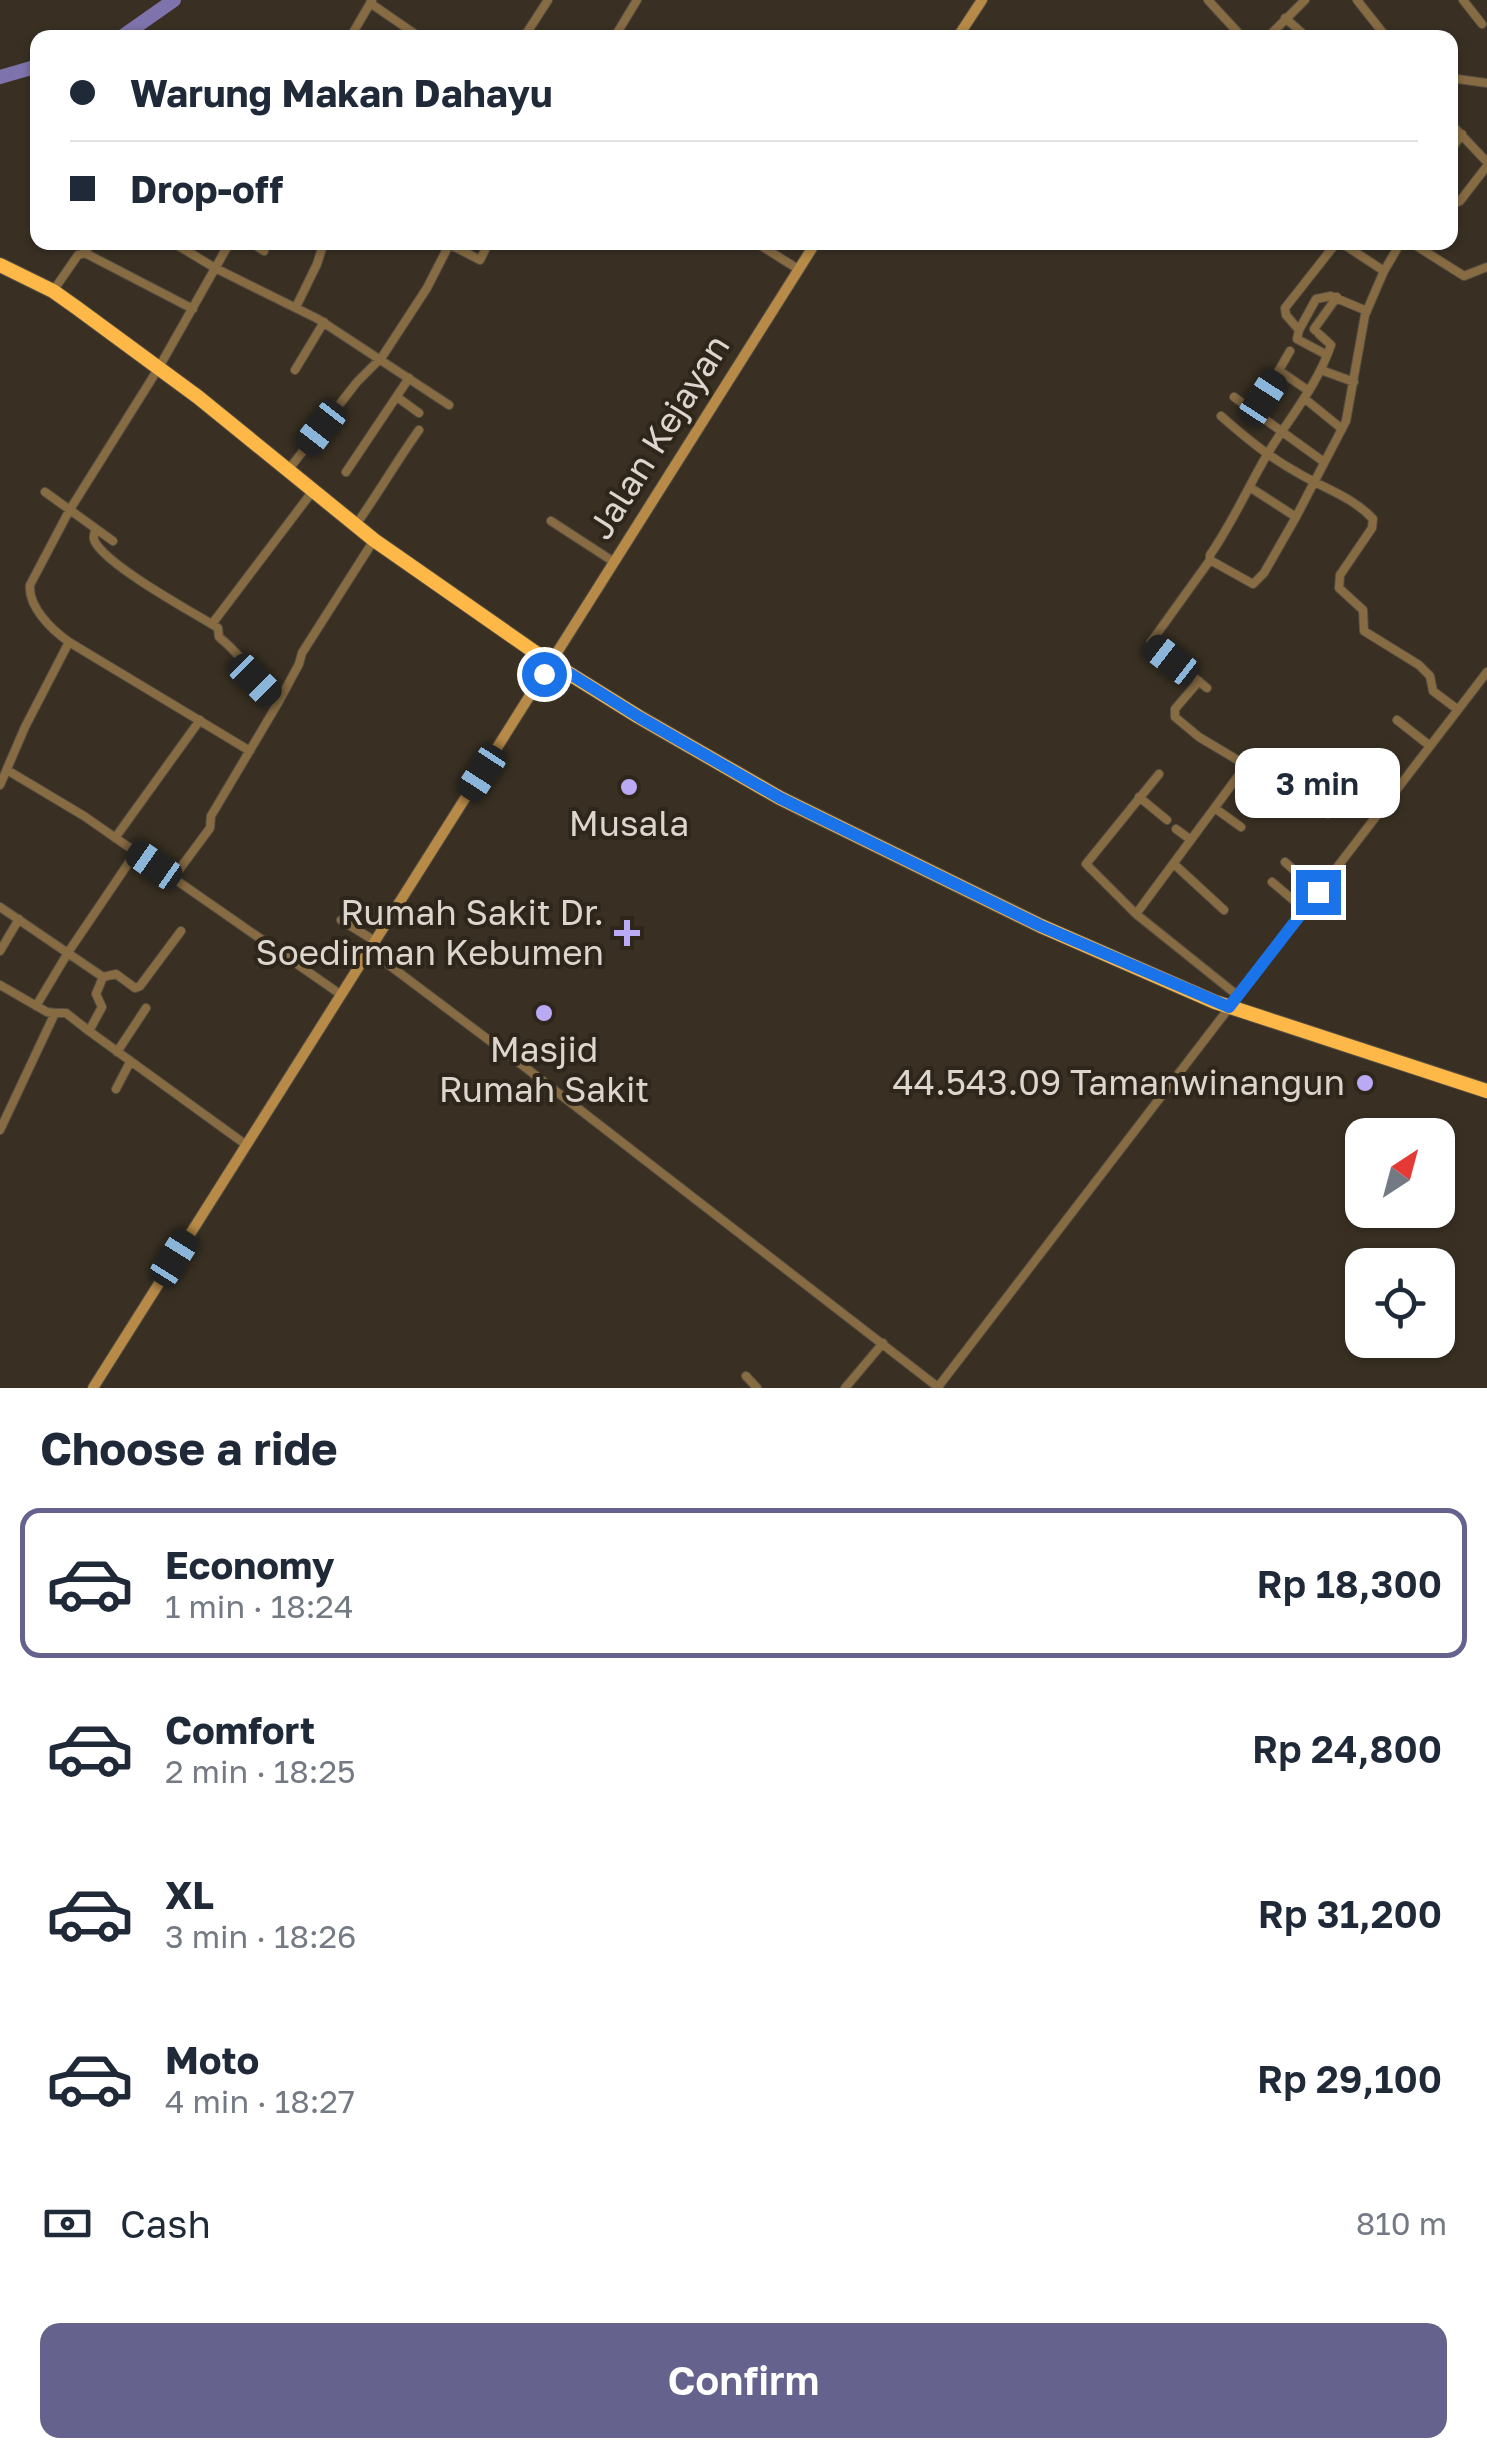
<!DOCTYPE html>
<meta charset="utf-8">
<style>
:root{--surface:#fff;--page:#f2f2f3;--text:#1f2937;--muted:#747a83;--line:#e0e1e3;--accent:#65638d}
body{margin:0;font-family:"Golos Text",sans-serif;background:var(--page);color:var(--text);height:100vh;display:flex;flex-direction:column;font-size:38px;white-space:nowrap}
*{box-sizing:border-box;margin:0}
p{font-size:32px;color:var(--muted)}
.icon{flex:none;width:55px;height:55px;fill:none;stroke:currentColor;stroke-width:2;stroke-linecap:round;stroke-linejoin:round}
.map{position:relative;height:1388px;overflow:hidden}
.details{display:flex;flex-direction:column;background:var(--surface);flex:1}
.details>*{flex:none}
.hud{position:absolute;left:30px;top:30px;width:1428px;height:220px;border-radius:20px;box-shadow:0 2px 8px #0004;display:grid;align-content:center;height:220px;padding:0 40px;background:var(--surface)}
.needle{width:65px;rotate:36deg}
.fabs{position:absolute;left:1345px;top:1118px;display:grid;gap:20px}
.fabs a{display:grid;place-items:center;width:110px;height:110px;border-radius:20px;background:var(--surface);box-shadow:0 2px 8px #0004;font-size:50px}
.end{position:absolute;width:45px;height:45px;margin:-22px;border:12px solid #1a73e8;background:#fff;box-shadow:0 0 0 5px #fff}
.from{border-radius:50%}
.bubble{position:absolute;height:70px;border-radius:20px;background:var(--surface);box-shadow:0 2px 8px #0004;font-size:32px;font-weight:600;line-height:70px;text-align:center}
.car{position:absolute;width:30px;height:60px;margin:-30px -15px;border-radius:12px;box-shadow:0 0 8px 2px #0007;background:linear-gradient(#222 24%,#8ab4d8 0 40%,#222 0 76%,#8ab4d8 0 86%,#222 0)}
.hud b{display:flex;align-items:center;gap:35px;height:95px;font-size:38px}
.hud b+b{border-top:2px solid var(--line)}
.hud i{width:25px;height:25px;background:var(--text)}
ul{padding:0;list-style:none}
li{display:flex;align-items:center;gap:30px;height:150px;margin:0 20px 15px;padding:0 20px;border:5px solid transparent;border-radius:20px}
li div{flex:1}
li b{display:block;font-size:38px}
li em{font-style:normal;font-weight:600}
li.on{border-color:var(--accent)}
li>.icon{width:90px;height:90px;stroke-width:1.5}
h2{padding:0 40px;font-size:45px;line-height:120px}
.pay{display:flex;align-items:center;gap:25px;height:110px;padding:0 40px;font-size:38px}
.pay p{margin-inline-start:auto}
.primary-button{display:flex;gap:20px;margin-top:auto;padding:20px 40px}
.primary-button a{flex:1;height:115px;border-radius:20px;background:var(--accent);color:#fff;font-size:40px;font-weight:600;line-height:115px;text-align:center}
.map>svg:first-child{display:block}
</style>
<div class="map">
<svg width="1487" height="1388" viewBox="0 0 1487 1388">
<rect width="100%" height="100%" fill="#393023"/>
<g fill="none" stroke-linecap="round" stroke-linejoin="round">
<!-- river -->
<path stroke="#7f73ad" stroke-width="14" d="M120 38 174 0
M0 77 38 66"/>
<!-- street casing -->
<g stroke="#564e42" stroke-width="10">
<path id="street" d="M1208 0 1243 38
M1357 0 1387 38
M1463 0 1482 24
M370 3 421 38
M1285 18 1308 38
M350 38 372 0
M506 38 526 34 548 0
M614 38 637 0
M1267 38 1305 0
M1450 78 1487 83
M1452 125 1487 162
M1450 151 1462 134
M1450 205 1460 201 1487 166
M91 242 85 253 193 309
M172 242 215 268 318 319 449 405
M250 242 264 251
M445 242 480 260 489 242
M755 242 798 269
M1340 242 1384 271
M1410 242 1464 276 1487 267
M53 291 78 255 85 253
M296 307 317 264 324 242
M1299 330 1286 315 1285 308 1337 242
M1316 331 1314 329 1337 297
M1327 355 1297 339 1299 330 1316 299 1331 296 1367 311
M295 370 324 322
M1321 370 1354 382
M1281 372 1309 391
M397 397 419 413
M1234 397C1264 419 1294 440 1324 462
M1263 398 1290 351
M1304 398 1342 429
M1221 416C1246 438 1269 457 1298 473 1323 488 1353 497 1373 519L1372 528 1340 575 1339 588 1363 610 1364 631 1419 665 1430 676 1433 691 1457 709
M289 469 357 382 382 357 427 288 449 245
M346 472 409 378
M1251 488 1296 517
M45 492 113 541
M551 521 614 562
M355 526C378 494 396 462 419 430
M95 530C94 537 92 538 97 545 115 570 189 610 218 628L219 637C244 657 255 680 278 703
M1210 560 1253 584 1264 573 1296 517 1346 421 1365 315 1384 271 1401 242
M212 624 312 492
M69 642 250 751
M1199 681 1175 709V717L1199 737 1328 814
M1207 688 1151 642 1210 560V555C1233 522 1248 487 1268 453 1290 417 1317 386 1331 345L1319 334
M1397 720 1430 746
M1312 754 1378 813
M1352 756 1392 794
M7 770 84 816 340 994
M1159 774 1086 864 1136 914 1237 995
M0 785 25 727 69 642C52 630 28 607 30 585L69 511 158 369 230 242
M1139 797 1167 820
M1216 809 1241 827
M1176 829 1191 840
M115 838 200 720
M1285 862 1318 892
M1174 864 1224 910
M173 878 210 828 211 816 278 703 299 664 302 653 374 540
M1272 882 1305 910
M0 907 103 977 116 974 135 988 140 986 181 931
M1136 914 1247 764
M341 920 375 941
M369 950 526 1068 939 1388
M0 951 19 919
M0 985 47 1012 55 1013 0 1130
M36 1006 69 951 136 852
M55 1013H66L89 1031 102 1007 96 994 103 977
M89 1031 245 1144
M117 1052 146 1008
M116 1089 130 1062
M746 1376 757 1388
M938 1387 1487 672
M845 1388 883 1343"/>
</g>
<!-- secondary casing -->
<g stroke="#564e42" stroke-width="12">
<path id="secondary" d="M957 38 982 0
M93 1388 816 242"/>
</g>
<!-- highway casing -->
<g stroke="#564e42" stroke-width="16">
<path id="highway" d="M0 265 53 291 77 308 198 397 374 540 536 653 639 717 780 798 1041 926 1215 1002 1487 1091"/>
</g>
<!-- street -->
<use href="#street" stroke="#876b43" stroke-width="8"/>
<!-- secondary -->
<use href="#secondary" stroke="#b78a48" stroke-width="10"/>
<!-- highway -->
<use href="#highway" stroke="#feb848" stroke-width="14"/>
</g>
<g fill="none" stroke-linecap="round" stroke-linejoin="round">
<!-- route -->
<path stroke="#1a73e8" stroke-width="12" d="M544 674 551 662 639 717 780 798 1041 926 1229 1007 1318 892"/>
</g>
<!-- markers -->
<g fill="#baaaf6" stroke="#2e261a" stroke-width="4">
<circle cx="629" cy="787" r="10"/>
<path d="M622 918h10v10h10v10h-10v10h-10v-10h-10v-10h10z"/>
<circle cx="544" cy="1013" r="10"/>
<circle cx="1365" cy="1083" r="10"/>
</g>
<g text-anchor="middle" stroke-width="8" stroke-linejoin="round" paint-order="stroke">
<!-- street labels -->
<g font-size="35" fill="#dcd6ce" stroke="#2e261a">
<text transform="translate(659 437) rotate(-58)" y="12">Jalan Kejayan</text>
</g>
<!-- poi labels -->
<g font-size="35" fill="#dcd6ce" stroke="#2e261a">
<text x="629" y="836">Musala</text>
<text x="604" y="925" text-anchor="end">Rumah Sakit Dr.<tspan x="604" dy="40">Soedirman Kebumen</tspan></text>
<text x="544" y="1062">Masjid<tspan x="544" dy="40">Rumah Sakit</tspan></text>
<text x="1345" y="1095" text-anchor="end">44.543.09 Tamanwinangun</text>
</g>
</g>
</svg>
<div class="fabs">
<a><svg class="needle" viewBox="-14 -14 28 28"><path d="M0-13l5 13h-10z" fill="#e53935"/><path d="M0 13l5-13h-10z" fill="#747a83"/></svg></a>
<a><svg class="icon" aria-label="locate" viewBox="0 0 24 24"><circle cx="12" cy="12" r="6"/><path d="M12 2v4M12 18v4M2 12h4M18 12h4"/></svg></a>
</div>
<i class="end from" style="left:544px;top:674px"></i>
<i class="end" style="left:1318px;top:892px"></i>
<div class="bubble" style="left:1235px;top:748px;width:165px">3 min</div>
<i class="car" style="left:1263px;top:398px;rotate:33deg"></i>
<i class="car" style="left:321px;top:428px;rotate:218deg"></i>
<i class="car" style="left:1171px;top:660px;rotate:308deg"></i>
<i class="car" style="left:255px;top:680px;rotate:135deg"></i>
<i class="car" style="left:482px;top:773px;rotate:213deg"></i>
<i class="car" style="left:154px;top:865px;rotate:305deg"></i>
<i class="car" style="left:174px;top:1258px;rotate:32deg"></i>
<div class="hud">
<b><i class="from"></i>Warung Makan Dahayu</b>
<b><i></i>Drop-off</b>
</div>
</div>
<section class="details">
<h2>Choose a ride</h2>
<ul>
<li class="on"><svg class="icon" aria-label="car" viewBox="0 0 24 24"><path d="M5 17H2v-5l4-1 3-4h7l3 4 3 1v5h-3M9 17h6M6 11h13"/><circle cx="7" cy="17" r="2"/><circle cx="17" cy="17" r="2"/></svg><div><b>Economy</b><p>1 min · 18:24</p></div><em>Rp 18,300</em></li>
<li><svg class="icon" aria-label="car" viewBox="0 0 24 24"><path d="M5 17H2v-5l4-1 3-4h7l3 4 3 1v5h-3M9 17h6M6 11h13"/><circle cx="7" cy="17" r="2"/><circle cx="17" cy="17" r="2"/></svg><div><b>Comfort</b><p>2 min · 18:25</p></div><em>Rp 24,800</em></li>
<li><svg class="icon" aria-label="car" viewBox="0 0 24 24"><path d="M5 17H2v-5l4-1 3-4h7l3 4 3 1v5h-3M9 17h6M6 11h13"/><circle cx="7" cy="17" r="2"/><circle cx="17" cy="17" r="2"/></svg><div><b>XL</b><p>3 min · 18:26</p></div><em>Rp 31,200</em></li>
<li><svg class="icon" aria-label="car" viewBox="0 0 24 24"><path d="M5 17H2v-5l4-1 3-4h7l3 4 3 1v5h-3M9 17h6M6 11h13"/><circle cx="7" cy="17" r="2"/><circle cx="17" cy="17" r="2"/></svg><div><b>Moto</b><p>4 min · 18:27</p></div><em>Rp 29,100</em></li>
</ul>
<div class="pay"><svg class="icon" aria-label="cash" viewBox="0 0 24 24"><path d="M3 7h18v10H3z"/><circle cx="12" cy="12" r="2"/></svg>Cash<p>810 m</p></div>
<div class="primary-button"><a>Confirm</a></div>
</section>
